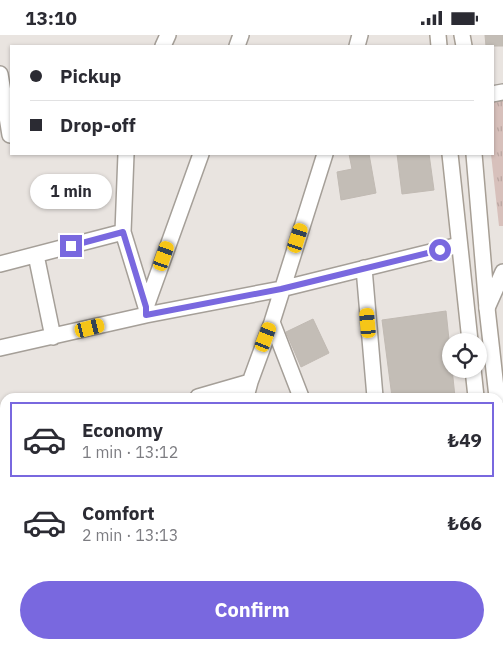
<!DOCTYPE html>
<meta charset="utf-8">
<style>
:root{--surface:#fff;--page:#f2f2f3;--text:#2b2b33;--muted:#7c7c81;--line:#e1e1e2;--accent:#7968df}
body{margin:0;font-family:"IBM Plex Sans",sans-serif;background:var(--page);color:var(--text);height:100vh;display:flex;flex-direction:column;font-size:19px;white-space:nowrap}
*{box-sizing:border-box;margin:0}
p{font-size:16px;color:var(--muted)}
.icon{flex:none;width:28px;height:28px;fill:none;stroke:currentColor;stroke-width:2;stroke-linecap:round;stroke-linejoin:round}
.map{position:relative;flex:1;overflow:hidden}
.sheet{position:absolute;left:0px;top:358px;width:504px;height:256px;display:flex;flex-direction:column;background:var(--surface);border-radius:15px 15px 0 0;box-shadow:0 1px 4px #0004}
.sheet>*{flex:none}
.hud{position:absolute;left:10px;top:10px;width:484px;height:110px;border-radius:0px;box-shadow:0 1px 4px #0004;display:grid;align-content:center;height:110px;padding:0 20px;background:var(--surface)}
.tools{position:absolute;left:442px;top:298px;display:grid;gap:10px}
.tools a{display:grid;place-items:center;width:45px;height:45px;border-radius:50%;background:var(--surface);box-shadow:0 1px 4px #0004;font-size:25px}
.end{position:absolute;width:22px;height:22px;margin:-11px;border:6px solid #7968df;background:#fff;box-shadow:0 0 0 2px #fff}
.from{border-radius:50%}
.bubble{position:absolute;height:35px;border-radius:18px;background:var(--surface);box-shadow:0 1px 4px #0004;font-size:16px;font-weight:800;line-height:35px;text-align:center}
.car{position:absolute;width:15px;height:30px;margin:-15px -8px;border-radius:6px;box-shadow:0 0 4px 1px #0007;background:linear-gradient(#f5c518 24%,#345 0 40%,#f5c518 0 76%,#345 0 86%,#f5c518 0)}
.hud b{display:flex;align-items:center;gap:18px;height:48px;font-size:19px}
.hud b+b{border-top:1px solid var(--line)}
.hud i{width:12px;height:12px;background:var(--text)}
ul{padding:9px 0 0;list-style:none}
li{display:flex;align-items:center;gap:15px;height:75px;margin:0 10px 8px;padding:0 10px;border:2px solid transparent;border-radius:0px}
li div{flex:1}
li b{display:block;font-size:19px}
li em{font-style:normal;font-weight:800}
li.active{border-color:var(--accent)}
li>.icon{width:45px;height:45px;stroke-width:1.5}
.cta{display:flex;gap:10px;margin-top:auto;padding:10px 20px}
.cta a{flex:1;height:58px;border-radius:30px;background:var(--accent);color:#fff;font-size:20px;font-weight:800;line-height:58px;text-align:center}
.status{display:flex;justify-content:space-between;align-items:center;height:35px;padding:0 25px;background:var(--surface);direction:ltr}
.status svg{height:14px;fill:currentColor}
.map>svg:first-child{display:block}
</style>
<div class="status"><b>13:10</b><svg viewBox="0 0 49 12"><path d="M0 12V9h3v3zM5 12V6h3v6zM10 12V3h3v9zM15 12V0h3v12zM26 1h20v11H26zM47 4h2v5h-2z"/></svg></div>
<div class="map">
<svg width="503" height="613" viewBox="0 0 503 613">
<defs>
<pattern id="grass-tufts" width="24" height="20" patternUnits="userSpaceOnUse" patternTransform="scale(1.25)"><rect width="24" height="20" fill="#d7c0bb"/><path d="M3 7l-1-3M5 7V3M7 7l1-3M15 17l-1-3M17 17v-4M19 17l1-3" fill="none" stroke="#b9a5a0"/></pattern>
</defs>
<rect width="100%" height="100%" fill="#e9e4e0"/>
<!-- grass -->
<path fill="url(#grass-tufts)" d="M503 63V191H499L491 119 493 64Z"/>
<!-- building -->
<path fill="#c3bdb6" stroke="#c1bab3" d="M485 0H503V11H486Z
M349 119H369L376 158 341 165 337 137 352 134Z
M397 119H429L434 155 402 159Z
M446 276 455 362H392L382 285Z
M313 284 329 318 301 332 286 297Z"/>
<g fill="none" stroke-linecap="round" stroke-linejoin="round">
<!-- street casing -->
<g stroke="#a59f98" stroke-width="18">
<path id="street" d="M163 11 168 0
M237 11 241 0
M357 11 360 0
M0 39 10 100
M492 59 503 57
M126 119 123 197 146 272
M36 220 53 302
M0 229 123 197
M364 233 375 362
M487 273 503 237
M146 280V272L201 119
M272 287 301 362
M0 313 146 280 281 254 459 210
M198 362 250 347
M246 362 250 347 272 287 325 119
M0 422 5 420
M0 518 5 517
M281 609 283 613
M396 609 397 613
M73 613 75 609
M165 613 166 609
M445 613 450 609"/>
</g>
<!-- secondary casing -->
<g stroke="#a79f95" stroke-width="18">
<path id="secondary" d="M438 0 439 11
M462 0 464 11
M450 119 470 306
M474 119 487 273 497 362
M473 334 476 362
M499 375 503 413
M486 613V609"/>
</g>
<!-- street -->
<use href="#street" stroke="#fff" stroke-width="15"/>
<!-- secondary -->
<use href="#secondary" stroke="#fff" stroke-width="15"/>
</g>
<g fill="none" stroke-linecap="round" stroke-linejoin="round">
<!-- route -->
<path stroke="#7968df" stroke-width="6" d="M71 211 123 197 146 272V280L281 254 440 215"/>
</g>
</svg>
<div class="tools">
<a><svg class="icon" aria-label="locate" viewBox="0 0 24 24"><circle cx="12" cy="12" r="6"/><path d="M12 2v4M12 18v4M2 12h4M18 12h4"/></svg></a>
</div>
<i class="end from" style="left:440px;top:215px"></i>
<i class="end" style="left:71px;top:211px"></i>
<div class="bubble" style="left:30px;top:139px;width:82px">1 min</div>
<i class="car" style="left:298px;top:203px;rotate:18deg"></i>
<i class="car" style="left:164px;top:221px;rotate:19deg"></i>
<i class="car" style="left:368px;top:288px;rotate:355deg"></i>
<i class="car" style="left:90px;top:293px;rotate:76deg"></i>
<i class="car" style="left:266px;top:302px;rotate:21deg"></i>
<div class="hud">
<b><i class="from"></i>Pickup</b>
<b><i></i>Drop-off</b>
</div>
<section class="sheet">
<ul>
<li class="active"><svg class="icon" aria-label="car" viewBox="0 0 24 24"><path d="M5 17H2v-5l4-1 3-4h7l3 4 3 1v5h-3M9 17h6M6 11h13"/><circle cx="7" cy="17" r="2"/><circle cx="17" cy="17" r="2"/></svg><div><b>Economy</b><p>1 min · 13:12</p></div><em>₺49</em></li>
<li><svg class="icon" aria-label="car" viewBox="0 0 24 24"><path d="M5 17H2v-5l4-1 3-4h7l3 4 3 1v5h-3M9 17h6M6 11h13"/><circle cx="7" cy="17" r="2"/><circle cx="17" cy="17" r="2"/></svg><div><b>Comfort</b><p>2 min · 13:13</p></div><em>₺66</em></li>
</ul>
<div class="cta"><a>Confirm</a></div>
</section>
</div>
